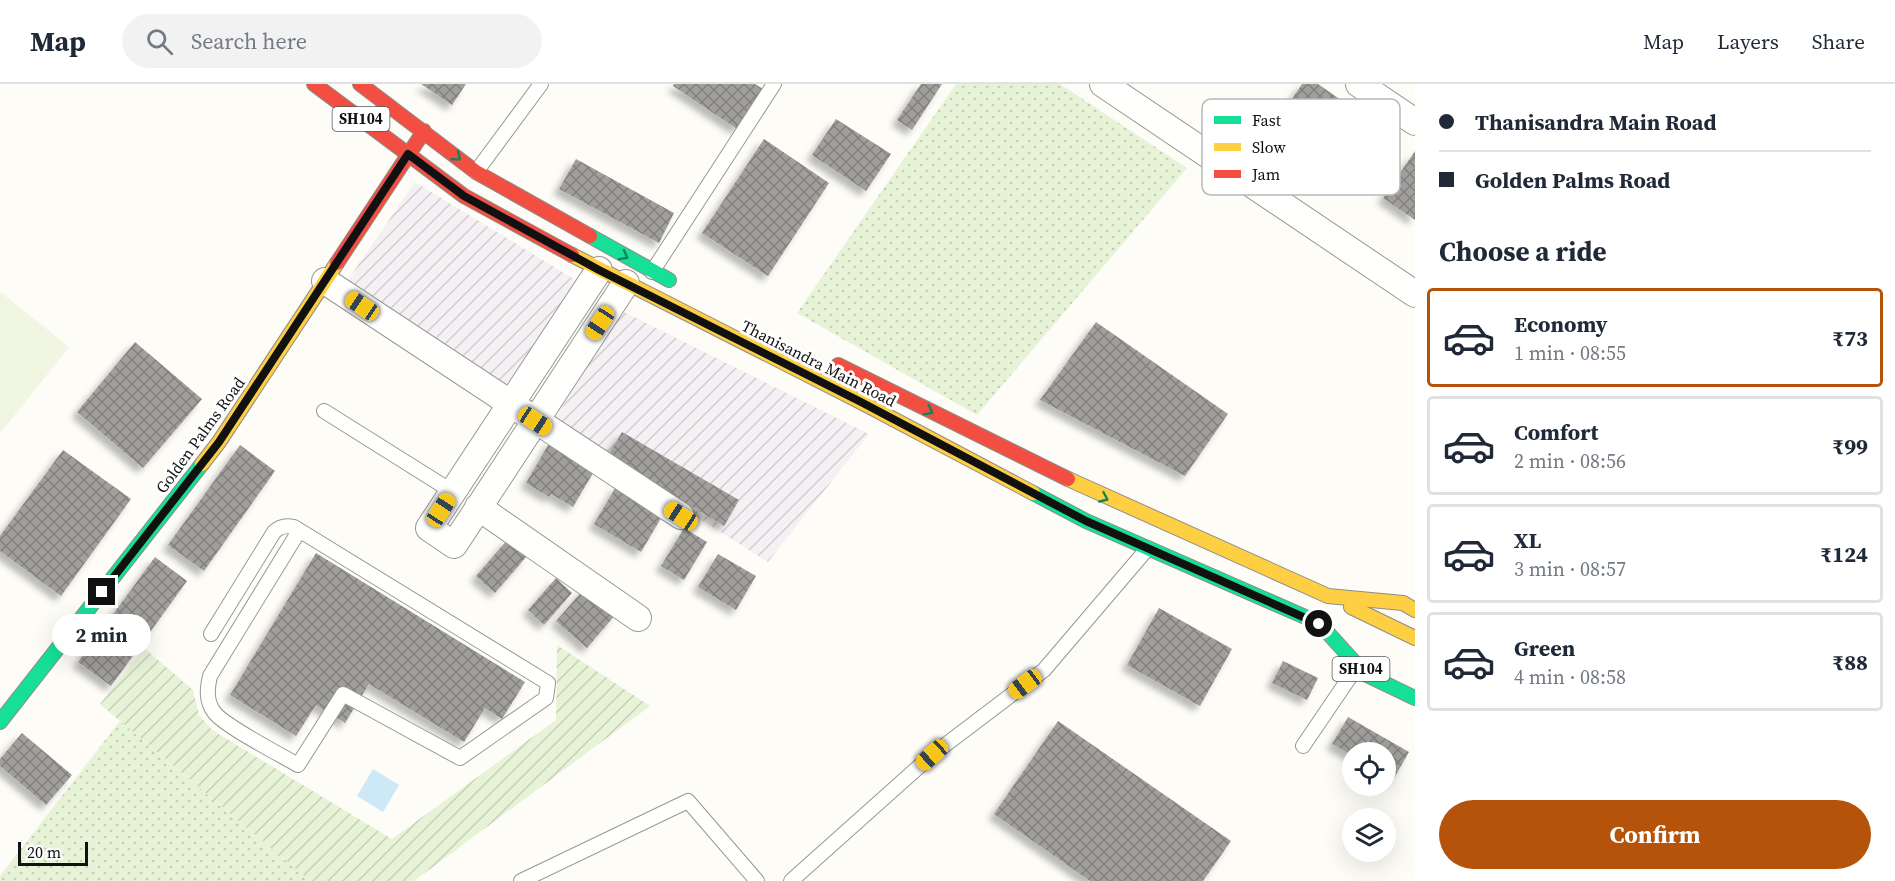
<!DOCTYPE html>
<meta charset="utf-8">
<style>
:root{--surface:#fff;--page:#f2f2f3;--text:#1f2937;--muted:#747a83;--line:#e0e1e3;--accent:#b45309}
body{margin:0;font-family:"Source Serif 4",serif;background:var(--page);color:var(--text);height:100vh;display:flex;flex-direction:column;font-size:22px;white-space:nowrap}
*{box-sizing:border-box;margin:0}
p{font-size:20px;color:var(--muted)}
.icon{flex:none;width:33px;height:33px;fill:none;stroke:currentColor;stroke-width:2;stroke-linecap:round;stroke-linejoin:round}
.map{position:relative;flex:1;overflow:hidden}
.sheet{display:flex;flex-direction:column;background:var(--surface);width:480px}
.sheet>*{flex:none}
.guide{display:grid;align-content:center;height:132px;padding:0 24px;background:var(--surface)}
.fabs{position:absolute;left:1342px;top:658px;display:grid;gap:12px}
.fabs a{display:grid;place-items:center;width:54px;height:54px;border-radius:50%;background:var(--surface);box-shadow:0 6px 24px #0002;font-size:30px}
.scale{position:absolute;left:18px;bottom:15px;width:70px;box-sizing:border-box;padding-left:6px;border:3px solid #111;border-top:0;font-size:16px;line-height:21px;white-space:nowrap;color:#111;-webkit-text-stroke:4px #fff;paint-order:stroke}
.end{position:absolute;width:27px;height:27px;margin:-14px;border:8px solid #111;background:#fff;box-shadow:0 0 0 3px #fff}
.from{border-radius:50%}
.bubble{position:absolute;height:42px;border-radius:21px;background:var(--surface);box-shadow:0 6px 24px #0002;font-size:20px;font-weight:700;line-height:42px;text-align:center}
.car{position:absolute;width:18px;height:36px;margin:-18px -9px;border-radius:8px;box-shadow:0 0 4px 2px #0007;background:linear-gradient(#f5c518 24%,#345 0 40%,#f5c518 0 76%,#345 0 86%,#f5c518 0)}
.guide b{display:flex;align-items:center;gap:21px;height:57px;font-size:22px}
.guide b+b{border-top:2px solid var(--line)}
.guide i{width:15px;height:15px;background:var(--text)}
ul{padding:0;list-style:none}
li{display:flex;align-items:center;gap:18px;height:99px;margin:0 12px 9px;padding:0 12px;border:3px solid var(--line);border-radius:6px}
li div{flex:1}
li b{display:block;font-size:22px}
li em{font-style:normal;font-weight:700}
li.active{border-color:var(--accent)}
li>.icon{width:54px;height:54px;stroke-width:1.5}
h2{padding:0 24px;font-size:27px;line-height:72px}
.action{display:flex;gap:12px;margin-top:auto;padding:12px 24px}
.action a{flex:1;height:69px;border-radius:36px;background:var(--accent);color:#fff;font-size:24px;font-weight:700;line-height:69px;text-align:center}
header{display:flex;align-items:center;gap:36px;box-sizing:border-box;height:84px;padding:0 30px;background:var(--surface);border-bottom:2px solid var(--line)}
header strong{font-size:28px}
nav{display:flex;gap:33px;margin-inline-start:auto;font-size:21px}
.search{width:420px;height:54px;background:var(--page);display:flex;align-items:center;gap:15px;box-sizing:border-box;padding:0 21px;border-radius:33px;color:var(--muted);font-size:22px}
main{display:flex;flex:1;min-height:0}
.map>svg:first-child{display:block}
</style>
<header>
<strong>Map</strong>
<div class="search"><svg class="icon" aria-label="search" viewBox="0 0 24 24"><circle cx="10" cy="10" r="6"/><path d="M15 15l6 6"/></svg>Search here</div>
<nav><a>Map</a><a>Layers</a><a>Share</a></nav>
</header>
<main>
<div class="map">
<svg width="1415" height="797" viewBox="0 0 1415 797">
<defs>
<pattern id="industrial-furrows" width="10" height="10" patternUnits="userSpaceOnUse" patternTransform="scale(1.5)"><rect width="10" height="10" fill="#f5f0f3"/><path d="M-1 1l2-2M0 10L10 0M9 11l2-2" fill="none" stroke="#d1cdcf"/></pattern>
<pattern id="grass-dots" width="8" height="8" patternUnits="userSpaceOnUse" patternTransform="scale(1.5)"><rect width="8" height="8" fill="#e7f3d7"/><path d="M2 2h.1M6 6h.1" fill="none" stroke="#c5cfb8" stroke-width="1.8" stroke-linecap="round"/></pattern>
<pattern id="garden-furrows" width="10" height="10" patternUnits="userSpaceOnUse" patternTransform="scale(1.5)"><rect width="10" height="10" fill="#e7f3d7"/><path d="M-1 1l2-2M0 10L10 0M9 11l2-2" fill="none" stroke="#c5cfb8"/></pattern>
<pattern id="building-cross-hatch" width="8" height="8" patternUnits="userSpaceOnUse" patternTransform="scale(1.5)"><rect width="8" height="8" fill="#a19f9c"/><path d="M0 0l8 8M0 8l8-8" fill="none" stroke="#82807e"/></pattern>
<filter id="shadow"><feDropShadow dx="-5.5" dy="5.5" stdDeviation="3" flood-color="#0004"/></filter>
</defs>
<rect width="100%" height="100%" fill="#fdfcf7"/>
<!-- industrial -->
<path fill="url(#industrial-furrows)" d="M415 98 582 200 512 306 345 200Z
M622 227 869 350 768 478 551 341Z"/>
<!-- grass -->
<path fill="url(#grass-dots)" d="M956 0H1060L1187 84 977 331 797 229Z
M120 637 310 797H0V792Z"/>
<!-- garden -->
<path fill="url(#garden-furrows)" d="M557 561 650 622 414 797H310L100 620 144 564 193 606 199 631 212 646 392 755 556 636Z"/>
<!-- pitch -->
<path fill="#f0f6e1" d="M0 208 69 263 0 349Z"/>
<!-- water -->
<path fill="#cde8f7" d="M373 685 399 701 383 728 357 712Z"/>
<!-- building -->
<path fill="url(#building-cross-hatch)" filter="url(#shadow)" d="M421 0H466L452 21Z
M674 0H755L763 5 737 45 673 2Z
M921 0H942L912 46 897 36Z
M1302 0H1318L1341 16 1307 66 1273 43Z
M836 35 891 70 866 107 812 71Z
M764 55 829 99 768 192 702 149Z
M1415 67V136L1383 114Z
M576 75 674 129 659 159 559 105Z
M1096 238 1228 330 1185 392 1040 316Z
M135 258 202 315 143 384 77 328Z
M622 348 739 416 724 442 676 413 672 419 604 378Z
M551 356 596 384 573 423 551 410 549 413 526 399Z
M240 361 275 387 204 487 168 461Z
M63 366 131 415 61 512 0 467V452Z
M617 401 664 429 641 468 594 440Z
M684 444 707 458 684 496 661 482Z
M508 455 527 472 495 509 476 492Z
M316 469 525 598 502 635 485 624 464 658 369 600 345 639 316 621 296 652 230 611Z
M718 470 756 492 736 526 698 503Z
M155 473 187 497 111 602 78 578Z
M556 494 572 509 544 541 528 526Z
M585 504 616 530 587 564 556 537Z
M1159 524 1232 565 1200 622 1127 581Z
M1283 577 1318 594 1307 616 1272 599Z
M1348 633 1409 668 1393 696 1386 692V669H1353V672L1332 660Z
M1058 637 1231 757 1203 797H1090L994 730Z
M22 649 72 691 46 721 0 682V675Z"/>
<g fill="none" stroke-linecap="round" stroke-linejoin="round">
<!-- lane casing -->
<g stroke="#979795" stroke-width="16">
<path id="lane" d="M476 88 541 0
M652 188 774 0
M324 327 453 408
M211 550 274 448C280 442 286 441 294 443L548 599 546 614 460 674 343 610 298 681C281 671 224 642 214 628 206 617 207 605 210 592L299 447
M1303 662 1358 581
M521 797 688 717 757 797
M791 797 932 671 1044 586 1148 464"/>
</g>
<!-- street casing -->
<g stroke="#979795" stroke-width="28">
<path id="street" d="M1103 0 1415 210
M1359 0 1415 38
M599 186 429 444 454 461 626 199
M325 197 681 432
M478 423 638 534"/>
</g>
<!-- fast casing -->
<g stroke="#8e8d8b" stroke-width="16">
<path id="fast" d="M590 152 669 196
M1033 409 1086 437 1319 539 1365 590 1415 614
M0 638 202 380"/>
</g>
<!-- slow casing -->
<g stroke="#8e8d8b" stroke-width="16">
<path id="slow" d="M572 171 861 318 1033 409
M202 380 219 358 337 179
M1068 395 1328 512 1403 519 1415 526
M1351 523 1415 554"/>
</g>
<!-- jam casing -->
<g stroke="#8e8d8b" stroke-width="16">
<path id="jam" d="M314 0 464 112 572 171
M360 0 476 88 590 152
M337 179 424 47
M838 281 1068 395"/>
</g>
<!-- lane -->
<use href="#lane" stroke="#fffffe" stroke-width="14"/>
<!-- street -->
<use href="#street" stroke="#fffffe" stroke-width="26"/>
<!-- fast -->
<use href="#fast" stroke="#16e098" stroke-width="14"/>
<!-- slow -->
<use href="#slow" stroke="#ffcf43" stroke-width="14"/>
<!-- jam -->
<use href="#jam" stroke="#f24e42" stroke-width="14"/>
</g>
<!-- one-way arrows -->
<defs><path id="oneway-chevron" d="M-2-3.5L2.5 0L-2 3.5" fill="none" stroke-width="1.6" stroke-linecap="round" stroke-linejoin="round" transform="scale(1.5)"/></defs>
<g stroke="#14835b">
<use href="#oneway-chevron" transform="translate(457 73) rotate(39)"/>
<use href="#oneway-chevron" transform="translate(624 172) rotate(29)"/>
<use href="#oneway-chevron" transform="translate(929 327) rotate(27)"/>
<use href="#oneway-chevron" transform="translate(1104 414) rotate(24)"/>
</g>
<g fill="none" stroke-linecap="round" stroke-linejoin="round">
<!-- route -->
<path stroke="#111" stroke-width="8" d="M102 508 219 358 408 70 464 112 599 186 861 318 1086 437 1319 540"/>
</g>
<g text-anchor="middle" stroke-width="6" stroke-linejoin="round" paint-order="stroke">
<!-- shield labels -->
<g fill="#fff" stroke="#585858" stroke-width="1.5">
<rect x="332.5" y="23" width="57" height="24" rx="4.5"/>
<rect x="1332.5" y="573" width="57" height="24" rx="4.5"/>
</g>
<g font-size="15" font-weight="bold" fill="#111">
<text x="361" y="40">SH104</text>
<text x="1361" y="590">SH104</text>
</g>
<!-- street labels -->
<g font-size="16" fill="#111" stroke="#fff">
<text transform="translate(819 279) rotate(27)" y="6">Thanisandra Main Road</text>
<text transform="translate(200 351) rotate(-54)" y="6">Golden Palms Road</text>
</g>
</g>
<!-- legend -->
<rect x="1202" y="15" width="198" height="96" rx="9" fill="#fff" stroke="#b8b8b8" stroke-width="1.5"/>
<rect x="1214" y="32" width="27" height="8" fill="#16e098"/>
<rect x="1214" y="59" width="27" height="8" fill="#ffcf43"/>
<rect x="1214" y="86" width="27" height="8" fill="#f24e42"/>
<g font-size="16" fill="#111">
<text x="1252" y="42">Fast</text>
<text x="1252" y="69">Slow</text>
<text x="1252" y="96">Jam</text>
</g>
</svg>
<div class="fabs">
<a><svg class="icon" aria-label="locate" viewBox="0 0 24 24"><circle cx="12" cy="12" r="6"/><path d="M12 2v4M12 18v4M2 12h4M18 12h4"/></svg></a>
<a><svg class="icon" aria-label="layers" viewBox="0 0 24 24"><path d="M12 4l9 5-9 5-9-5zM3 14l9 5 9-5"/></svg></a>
</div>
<div class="scale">20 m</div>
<i class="end from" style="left:1319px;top:540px"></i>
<i class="end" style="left:102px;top:508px"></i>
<div class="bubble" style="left:52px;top:530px;width:99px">2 min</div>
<i class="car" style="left:362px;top:222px;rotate:304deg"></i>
<i class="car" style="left:600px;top:239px;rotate:213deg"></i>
<i class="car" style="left:535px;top:337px;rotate:123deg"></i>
<i class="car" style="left:441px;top:426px;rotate:33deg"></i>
<i class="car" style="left:681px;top:432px;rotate:303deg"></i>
<i class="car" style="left:1025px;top:600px;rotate:233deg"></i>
<i class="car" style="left:932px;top:671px;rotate:228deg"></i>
</div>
<section class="sheet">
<div class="guide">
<b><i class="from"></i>Thanisandra Main Road</b>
<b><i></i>Golden Palms Road</b>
</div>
<h2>Choose a ride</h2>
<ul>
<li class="active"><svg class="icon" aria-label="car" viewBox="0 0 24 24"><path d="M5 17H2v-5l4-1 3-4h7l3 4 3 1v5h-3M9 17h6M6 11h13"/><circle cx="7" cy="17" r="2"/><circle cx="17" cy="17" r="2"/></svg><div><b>Economy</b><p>1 min · 08:55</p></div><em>₹73</em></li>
<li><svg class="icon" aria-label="car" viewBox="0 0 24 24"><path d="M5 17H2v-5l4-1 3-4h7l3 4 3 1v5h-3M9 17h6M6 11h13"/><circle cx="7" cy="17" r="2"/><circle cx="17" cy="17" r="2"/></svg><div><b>Comfort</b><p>2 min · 08:56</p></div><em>₹99</em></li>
<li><svg class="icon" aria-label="car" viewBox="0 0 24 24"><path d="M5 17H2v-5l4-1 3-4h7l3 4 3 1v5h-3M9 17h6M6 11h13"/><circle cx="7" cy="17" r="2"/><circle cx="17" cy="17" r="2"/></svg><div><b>XL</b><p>3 min · 08:57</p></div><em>₹124</em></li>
<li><svg class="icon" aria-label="car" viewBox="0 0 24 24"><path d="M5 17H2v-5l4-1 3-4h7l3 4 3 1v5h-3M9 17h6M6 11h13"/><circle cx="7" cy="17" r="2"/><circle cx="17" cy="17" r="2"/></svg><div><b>Green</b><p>4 min · 08:58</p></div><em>₹88</em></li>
</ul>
<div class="action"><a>Confirm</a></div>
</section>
</main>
